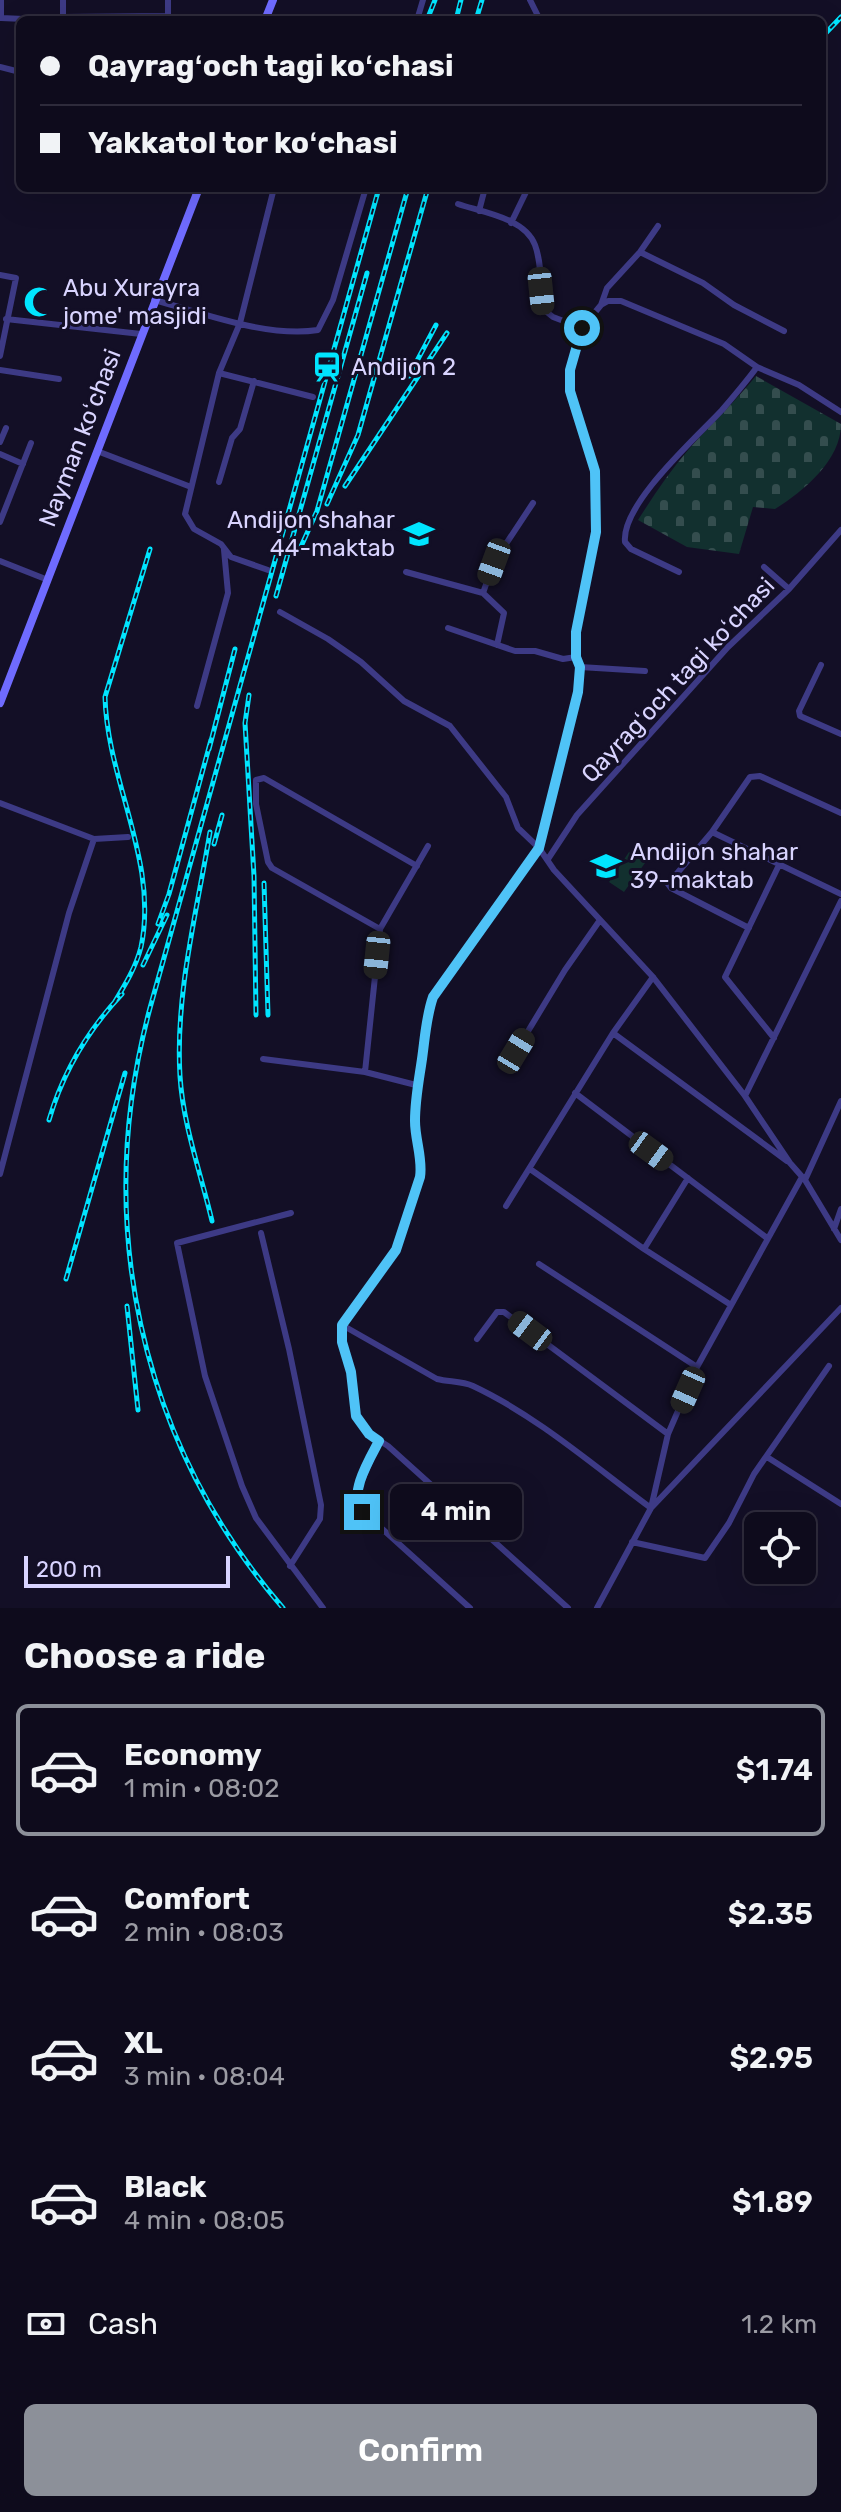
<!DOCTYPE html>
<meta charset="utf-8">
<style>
:root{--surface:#0e0b1c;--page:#171425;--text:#f1f3f6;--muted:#9b9ba3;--line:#2e2b3b;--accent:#8c9099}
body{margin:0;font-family:Rubik,sans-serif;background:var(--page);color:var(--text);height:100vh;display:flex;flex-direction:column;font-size:30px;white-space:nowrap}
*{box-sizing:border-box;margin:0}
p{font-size:26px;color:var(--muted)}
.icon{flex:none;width:44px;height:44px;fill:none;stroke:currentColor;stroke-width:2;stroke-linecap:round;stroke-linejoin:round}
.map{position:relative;height:1608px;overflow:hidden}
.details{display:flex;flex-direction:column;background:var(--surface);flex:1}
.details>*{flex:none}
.banner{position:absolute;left:16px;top:16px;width:810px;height:176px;border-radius:12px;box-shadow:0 8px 32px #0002,0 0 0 2px var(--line);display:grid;align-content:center;height:176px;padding:0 24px;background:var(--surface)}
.fabs{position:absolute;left:744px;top:1512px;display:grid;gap:16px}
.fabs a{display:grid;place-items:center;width:72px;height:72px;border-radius:12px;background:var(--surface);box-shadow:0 8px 32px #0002,0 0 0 2px var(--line);font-size:40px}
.scale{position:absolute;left:24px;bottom:20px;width:206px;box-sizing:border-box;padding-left:8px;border:4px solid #d9d4ff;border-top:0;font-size:22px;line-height:28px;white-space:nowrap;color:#d9d4ff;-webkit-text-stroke:6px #130f26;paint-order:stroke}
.end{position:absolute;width:36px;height:36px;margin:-18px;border:10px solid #4fc3f7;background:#111;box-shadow:0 0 0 4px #111}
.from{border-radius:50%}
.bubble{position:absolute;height:56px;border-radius:12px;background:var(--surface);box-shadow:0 8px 32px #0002,0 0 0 2px var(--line);font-size:26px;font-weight:600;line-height:56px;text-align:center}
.car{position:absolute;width:24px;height:48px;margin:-24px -12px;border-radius:10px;box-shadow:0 0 6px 2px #0007;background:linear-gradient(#222 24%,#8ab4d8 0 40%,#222 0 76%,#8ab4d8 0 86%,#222 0)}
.banner b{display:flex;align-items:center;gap:28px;height:76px;font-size:30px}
.banner b+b{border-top:2px solid var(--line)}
.banner i{width:20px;height:20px;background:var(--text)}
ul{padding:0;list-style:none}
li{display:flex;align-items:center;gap:24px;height:132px;margin:0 16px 12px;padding:0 8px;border:4px solid transparent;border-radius:12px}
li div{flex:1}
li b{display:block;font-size:30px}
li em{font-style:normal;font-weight:600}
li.on{border-color:var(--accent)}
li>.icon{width:72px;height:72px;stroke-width:1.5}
h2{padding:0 24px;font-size:36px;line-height:96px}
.pay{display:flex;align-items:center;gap:20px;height:88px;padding:0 24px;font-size:30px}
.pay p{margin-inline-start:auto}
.action{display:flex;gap:16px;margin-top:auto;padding:16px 24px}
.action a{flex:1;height:92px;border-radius:12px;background:var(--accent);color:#fff;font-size:32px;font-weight:600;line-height:92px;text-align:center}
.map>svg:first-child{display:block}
</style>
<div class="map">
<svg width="841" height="1608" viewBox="0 0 841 1608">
<defs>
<pattern id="cemetery-stones" width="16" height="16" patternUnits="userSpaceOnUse" patternTransform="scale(2)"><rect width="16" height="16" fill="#12302f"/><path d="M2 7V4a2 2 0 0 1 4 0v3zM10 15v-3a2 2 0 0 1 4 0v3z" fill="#344d4e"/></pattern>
</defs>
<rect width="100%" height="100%" fill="#130f26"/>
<!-- cemetery -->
<path fill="url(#cemetery-stones)" d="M756 376 841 424C841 460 804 491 775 509L753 507 739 554 687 547 638 520C654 495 670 471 689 449 711 424 735 402 756 376Z"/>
<!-- green -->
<path fill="#12302f" d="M629 852 645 863 624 892 609 882Z"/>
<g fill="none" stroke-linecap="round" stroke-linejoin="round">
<!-- street -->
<path stroke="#3d3a85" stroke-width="6" d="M1 0V18L47 20 63 17 168 16V0
M530 0 540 20
M63 17V0
M417 20 423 0
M0 67 20 72
M458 204C482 212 525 218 535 245 542 264 541 290 543 309L553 317 582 328
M479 211 485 188
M511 223 528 188
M640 252 703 283 734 305 784 331
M0 275 16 278 0 356
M154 300C203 313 267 338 318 330L333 300 366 188
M601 305 607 288 640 252 658 226
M6 319 141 334
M0 370 59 379
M219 373 240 323 274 188
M0 442 6 428
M97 451 191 487
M0 454 23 464
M219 482 232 438 240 429 254 381
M0 522 31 443
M0 561 48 580
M764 567 789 589
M268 570 231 557 221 544 194 529 185 514 219 373 313 397
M406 572 483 593 504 613 497 645
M679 572 631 549 625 542C621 504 697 437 722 410 734 396 746 382 757 367
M483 593 494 562 533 503
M280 612 328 639 361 662 404 701 450 726 506 797 518 828 539 848 554 870 653 977 745 1096 790 1163 805 1180 841 1240
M448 628 515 651H535L563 659 576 657
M821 665 799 711 800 716 841 734
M580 667 645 671
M197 706 228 593 224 550
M0 803 94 839 69 913 0 1174
M712 832 841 894
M94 839 128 837
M548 859 577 815 728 647 789 589 841 530
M749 928 671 888 668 884 712 832 750 777 760 776 841 813
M380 929 272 868 268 862 256 804V780L264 778 417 866
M613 1033 787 1161
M774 1038 725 977 779 865
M516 1051 565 970 600 920
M263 1059 365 1072 416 1085
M365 1072 380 929 428 846
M575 1093 767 1238
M745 1096 841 901
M530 1169 644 1249 731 1305
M805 1180 841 1101
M506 1206 613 1033 653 977
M291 1213 177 1243 205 1376 242 1486 256 1518 323 1608
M834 1229 841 1209
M261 1233 289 1349 321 1505 320 1519 290 1566
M644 1249 688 1178
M539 1264 697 1367
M342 1325 437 1379C449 1382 462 1381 473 1386 537 1416 594 1466 651 1508L668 1434 697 1367 802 1177
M477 1339 497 1312H504L668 1434
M379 1441 356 1494 358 1507 470 1608
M767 1457 841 1504
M632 1542 705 1558 729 1523 754 1474 829 1366
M568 1608 388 1446 369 1434 356 1416 351 1372 342 1342V1325L396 1250 420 1177C423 1159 415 1140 415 1121 415 1099 419 1080 422 1059 425 1038 426 1017 433 997L539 848 578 692 580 667 576 657V632L596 532 595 471 570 391V370L582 328 601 305 608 301H621L724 344 757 367 799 385 841 412
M597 1608 651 1508 841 1308"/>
<!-- secondary -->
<path stroke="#6f6bff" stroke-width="8" d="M265 20 273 0
M0 703 199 188"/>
<!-- rail casing -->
<g stroke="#00e5ff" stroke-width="5">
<path id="rail" d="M427 20 435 0
M456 20 461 0
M476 20 482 0
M822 37 841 17
M409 376 436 325
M345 486 447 333
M327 504 358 435 428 188
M299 551 317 511 408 188
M276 596 367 273
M249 695 245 723 254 876 256 1015
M209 749 235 649
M210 832C197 911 175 995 180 1076 183 1125 201 1174 212 1221
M214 844 222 815
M264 883 268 1015
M158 924 169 894 211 740
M143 965 167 915
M114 1003C125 985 136 967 141 947 159 862 107 781 105 697L150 549
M49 1120C63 1072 88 1030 122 994
M66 1279 125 1073
M127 1306 138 1410
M283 1608C138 1440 93 1220 150 1008L379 188"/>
</g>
<!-- rail -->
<use href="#rail" stroke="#130f26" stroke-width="2" stroke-dasharray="6" stroke-linecap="butt"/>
</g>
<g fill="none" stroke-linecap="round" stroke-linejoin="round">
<!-- route -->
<path stroke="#4fc3f7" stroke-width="10" d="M362 1512C348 1494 369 1460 379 1441L369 1434 356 1416 351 1372 342 1342V1325L396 1250 420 1177C423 1159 415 1140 415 1121 415 1099 419 1080 422 1059 425 1038 426 1017 433 997L539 848 578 692 580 667 576 657V632L596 532 595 471 570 391V370L582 328"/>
</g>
<!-- icons -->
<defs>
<g id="mosque-bare" transform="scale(2.4)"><path d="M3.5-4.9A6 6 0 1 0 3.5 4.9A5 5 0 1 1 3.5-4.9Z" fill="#00e5ff" stroke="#130f26" stroke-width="2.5" paint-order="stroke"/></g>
<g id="station-bare" transform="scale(2.4)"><path d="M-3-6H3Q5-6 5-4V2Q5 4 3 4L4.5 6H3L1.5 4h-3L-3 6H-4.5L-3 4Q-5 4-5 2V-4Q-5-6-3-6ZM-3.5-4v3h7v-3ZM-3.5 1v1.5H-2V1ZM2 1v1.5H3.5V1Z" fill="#00e5ff" stroke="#130f26" stroke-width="2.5" paint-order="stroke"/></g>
<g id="school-bare" transform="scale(2.4)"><path d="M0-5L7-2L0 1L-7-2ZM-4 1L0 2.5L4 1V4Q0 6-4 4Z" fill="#00e5ff" stroke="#130f26" stroke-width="2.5" paint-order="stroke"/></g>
</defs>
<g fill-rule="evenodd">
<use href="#mosque-bare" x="39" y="302"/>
<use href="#station-bare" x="327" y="367"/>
<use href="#school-bare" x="419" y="534"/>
<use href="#school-bare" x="606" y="866"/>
</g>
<g text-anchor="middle" stroke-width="6" stroke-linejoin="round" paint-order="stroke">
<!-- poi labels -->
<g font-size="24" fill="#d9d4ff" stroke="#130f26" text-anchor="start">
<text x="63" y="296">Abu Xurayra<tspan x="63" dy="28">jome' masjidi</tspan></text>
<text x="351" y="375">Andijon 2</text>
<text x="395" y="528" text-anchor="end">Andijon shahar<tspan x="395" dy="28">44-maktab</tspan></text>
<text x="630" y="860">Andijon shahar<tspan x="630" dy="28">39-maktab</tspan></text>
</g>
<!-- street labels -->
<g font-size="24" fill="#d9d4ff" stroke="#130f26">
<text transform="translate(80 438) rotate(-69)" y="8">Nayman koʻchasi</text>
<text transform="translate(678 680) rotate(-47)" y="8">Qayragʻoch tagi koʻchasi</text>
</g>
</g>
</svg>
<div class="fabs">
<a><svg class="icon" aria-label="locate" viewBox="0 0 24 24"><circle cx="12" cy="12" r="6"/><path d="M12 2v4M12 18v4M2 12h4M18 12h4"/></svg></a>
</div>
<div class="scale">200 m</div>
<i class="end from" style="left:582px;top:328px"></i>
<i class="end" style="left:362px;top:1512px"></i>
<div class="bubble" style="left:390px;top:1484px;width:132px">4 min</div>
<i class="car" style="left:541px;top:291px;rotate:174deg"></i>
<i class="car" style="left:494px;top:562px;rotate:200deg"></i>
<i class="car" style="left:377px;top:955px;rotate:186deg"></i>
<i class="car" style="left:516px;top:1051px;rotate:31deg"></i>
<i class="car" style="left:651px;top:1151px;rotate:126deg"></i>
<i class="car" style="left:530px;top:1331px;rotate:307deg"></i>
<i class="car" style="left:688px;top:1390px;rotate:204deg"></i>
<div class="banner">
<b><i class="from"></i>Qayragʻoch tagi koʻchasi</b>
<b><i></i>Yakkatol tor koʻchasi</b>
</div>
</div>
<section class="details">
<h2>Choose a ride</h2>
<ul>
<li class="on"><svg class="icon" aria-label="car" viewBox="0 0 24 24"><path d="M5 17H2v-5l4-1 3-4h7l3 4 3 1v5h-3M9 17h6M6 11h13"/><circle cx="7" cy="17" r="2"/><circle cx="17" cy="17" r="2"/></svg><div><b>Economy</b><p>1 min · 08:02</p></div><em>$1.74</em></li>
<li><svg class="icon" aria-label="car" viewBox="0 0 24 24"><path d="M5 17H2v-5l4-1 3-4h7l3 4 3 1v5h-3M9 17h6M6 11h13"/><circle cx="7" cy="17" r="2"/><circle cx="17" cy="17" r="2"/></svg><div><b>Comfort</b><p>2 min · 08:03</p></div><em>$2.35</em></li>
<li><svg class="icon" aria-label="car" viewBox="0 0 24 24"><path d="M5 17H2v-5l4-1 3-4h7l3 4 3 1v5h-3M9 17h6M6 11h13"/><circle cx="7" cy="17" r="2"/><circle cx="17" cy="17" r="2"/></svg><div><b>XL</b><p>3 min · 08:04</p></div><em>$2.95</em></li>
<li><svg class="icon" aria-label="car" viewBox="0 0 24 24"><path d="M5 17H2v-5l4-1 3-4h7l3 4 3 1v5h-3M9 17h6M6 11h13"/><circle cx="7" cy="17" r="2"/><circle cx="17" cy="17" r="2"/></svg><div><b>Black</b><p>4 min · 08:05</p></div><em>$1.89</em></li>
</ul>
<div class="pay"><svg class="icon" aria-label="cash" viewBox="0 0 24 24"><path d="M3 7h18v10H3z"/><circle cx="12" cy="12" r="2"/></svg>Cash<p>1.2 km</p></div>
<div class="action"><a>Confirm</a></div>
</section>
